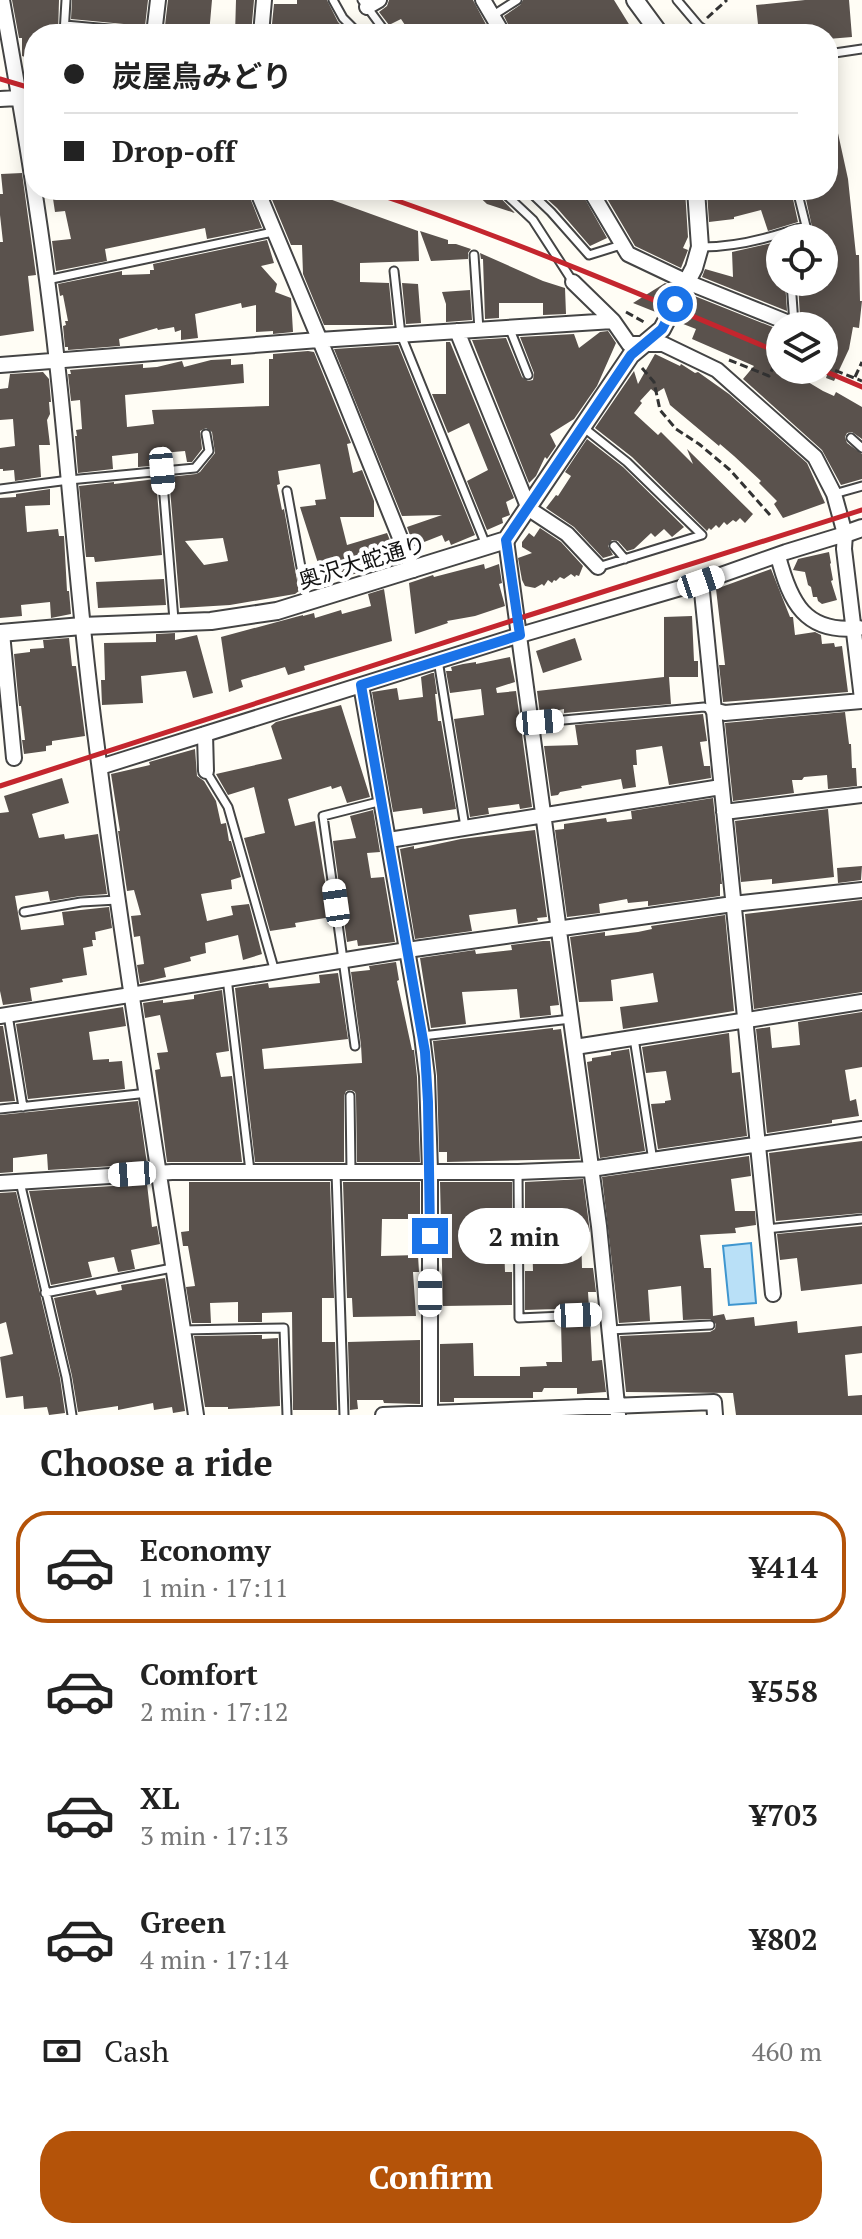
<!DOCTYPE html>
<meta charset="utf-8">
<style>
:root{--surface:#fff;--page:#f2f2f2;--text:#222;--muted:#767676;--line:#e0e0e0;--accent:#b45309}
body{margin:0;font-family:"PT Serif","Noto Sans JP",serif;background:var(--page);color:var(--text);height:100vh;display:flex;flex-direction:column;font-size:30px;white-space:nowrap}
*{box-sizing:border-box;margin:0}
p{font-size:26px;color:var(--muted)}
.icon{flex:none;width:44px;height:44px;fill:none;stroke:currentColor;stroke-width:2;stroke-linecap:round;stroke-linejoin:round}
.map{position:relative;height:1415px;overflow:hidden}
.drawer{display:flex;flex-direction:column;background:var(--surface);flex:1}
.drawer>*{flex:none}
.hud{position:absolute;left:24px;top:24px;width:814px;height:176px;border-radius:32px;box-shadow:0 4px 20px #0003;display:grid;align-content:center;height:176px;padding:0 40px;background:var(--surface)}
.tools{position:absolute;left:766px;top:224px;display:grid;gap:16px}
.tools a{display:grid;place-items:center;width:72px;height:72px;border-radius:50%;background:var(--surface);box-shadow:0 4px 20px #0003;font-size:40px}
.end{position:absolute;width:36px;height:36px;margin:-18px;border:10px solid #1a73e8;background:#fff;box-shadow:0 0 0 4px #fff}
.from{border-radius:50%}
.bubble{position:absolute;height:56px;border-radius:28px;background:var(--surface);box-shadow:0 4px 20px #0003;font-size:26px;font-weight:700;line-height:56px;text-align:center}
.car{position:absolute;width:24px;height:48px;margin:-24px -12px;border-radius:10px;box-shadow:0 0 6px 2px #0007;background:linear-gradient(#fff 24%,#345 0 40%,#fff 0 76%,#345 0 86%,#fff 0)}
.hud b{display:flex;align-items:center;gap:28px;height:76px;font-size:30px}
.hud b+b{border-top:2px solid var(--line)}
.hud i{width:20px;height:20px;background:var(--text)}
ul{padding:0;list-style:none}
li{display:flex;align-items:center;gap:24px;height:112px;margin:0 16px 12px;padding:0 24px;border:4px solid transparent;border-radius:32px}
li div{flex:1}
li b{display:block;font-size:30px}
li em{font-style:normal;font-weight:700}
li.selected{border-color:var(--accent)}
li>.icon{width:72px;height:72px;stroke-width:1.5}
h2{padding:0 40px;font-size:36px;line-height:96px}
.pay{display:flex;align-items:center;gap:20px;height:88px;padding:0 40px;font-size:30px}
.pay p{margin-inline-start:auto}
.primary-button{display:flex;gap:16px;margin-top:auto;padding:16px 40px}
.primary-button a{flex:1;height:92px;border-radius:32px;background:var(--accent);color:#fff;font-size:32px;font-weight:700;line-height:92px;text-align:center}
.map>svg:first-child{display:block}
</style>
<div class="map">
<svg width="862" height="1415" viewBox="0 0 862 1415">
<rect width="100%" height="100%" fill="#fffdf5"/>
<!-- water -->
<path fill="#b9e0f7" stroke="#3f96cf" stroke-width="2" d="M751 1243 756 1303 729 1305 723 1246Z"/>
<!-- building -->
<path fill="#5a524d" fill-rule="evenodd" d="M12 0H59L58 34H34V60L22 56V38H19Z
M72 0H148L145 26 71 19Z
M168 0H212L209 34H164Z
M236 0H254L251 34H235Z
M297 0H327L338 22 350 34H271L274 4H297Z
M389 0H473L491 34H411L401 19 389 25 379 12 387 6Z
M523 0H614L635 34H513L504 16 520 5Z
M805 0H849L852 37 828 39V34H759L756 5Z
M828 115H834L848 179 856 255H859L860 301H862L859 328 853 327 849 349 834 381 826 378 837 346 824 343V323L803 321 800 317 798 282H824V238L793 237 809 232 812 227 804 190H828Z
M22 173 36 275 28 276 34 331 0 336V242H3L0 215V194H3L1 174Z
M61 190H247L262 228 207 239 205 228 105 249 107 261 56 271 52 241 71 239 65 211 55 212 52 192Z
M268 190H297L324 197 418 231 419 261 360 263V282L389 283 393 325H324L303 274 302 245H291Z
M472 190H493L515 213 487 204Z
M542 190H580L607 238 590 246 557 208 547 199Z
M602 190H685L688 237 683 248 688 250 681 268 635 246Z
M722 190H791L798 222 768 231 761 210 734 217V219L709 222 707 192Z
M420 231 448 240V244H456L471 249 468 253V259L431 261Z
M267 240 274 263 261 266 277 284 275 292 291 298 293 332 273 334V331L256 332V305L242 308 241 303 195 314 198 338 181 340V330L175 332 174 327 158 330 157 328 119 339 120 346 68 350V347H65L63 326 66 325 65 321H68L63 295 60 296 58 284 122 271V275L150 274V270H154L153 264Z
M780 241V282H785L787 311 702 277 705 269 733 277 732 252Z
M480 253 543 281 565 288 566 314 543 315V303H499V318L485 319 483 259H481Z
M402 283 418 284 421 323 406 324Z
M665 283 672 286 658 313 633 303Z
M470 290 472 320 446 322V304L442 292Z
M692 295 780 330V370H792L800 373 798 376 823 391 834 396 836 392 862 407V439L852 432 847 433 845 437 847 443 862 454V479L841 485 822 450 743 379 754 366 692 339 696 329 678 322Z
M608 331 616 343 597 386 574 419 550 434 556 446 547 459 545 457 536 476 529 483 472 340 506 338 522 377 528 381 533 380 534 373 520 337 574 334 579 348 600 332Z
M446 342H450L514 498 506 502 510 515 502 518 503 523 487 530 467 481 488 470 469 423 448 433 432 394H446Z
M398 345 475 535 451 545 449 540 445 542 442 535 414 546 407 527 442 515 402 516 334 349Z
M308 351 314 352 351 443 347 444 353 473 362 470 374 501V517H340L347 545 387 533 399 562 324 582 300 507 316 505 315 500 326 499 320 464 278 471 280 484 277 485 282 510 284 509 299 591 295 594 230 605 180 608 169 477 196 474 200 472 215 453 212 432 206 428 200 431 202 449 192 462H187L185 451 150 454 151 466 138 467V453L112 456 113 469 78 473 75 436H77L76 430 82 429 80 400 71 401 68 374H71L70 370 143 364V368L157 367 182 361 184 367 211 360 231 359V365L243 364 244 383 125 395 127 427 154 424 152 410 269 406V359H273V354ZM223 538 228 561 204 565 185 541Z
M655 354 680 366 681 364 695 373 698 372 729 394 807 463 825 503 783 518 774 504 777 501 759 483 761 481 734 456 720 444 719 446 670 405 664 388 656 393 651 389 640 401 642 403 634 413 658 435 661 432 693 464 687 449 753 514 745 523 740 518 736 522 733 520 727 525 724 522 719 528 716 525 711 530 709 528 707 531 632 457 595 428 634 371 638 384Z
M43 372 49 379 51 402H49L50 414 47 420 50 445H39L41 477 15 481 14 470 3 471V469H0V448L15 446 13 419 0 420V389L8 388 10 374Z
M587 439 623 467 684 527 672 537 664 529 655 537 651 533 634 549 627 551 618 541 612 540 608 546 613 555 603 558 574 527 546 508 556 495 558 496 571 476 565 472Z
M156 479 162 555 95 562 94 557H86L79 486 114 482V484Z
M50 489V505L25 506 27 532 58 529 59 536H64L67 591H69L71 614 51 618 50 602 21 605 22 616 0 618V498L16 497V494Z
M540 528 561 542 583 566 579 576 576 575 575 577 571 574 564 579 560 577 556 581 554 580 552 583 548 580 544 586 542 584 535 588 525 586 522 580 518 558 532 553 522 547V542L529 533 534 537Z
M829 552 831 563 830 564 833 580 831 581 837 600 822 604 818 601 817 597H813L811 587 808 585 805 572 793 570 798 559Z
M484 564 485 569 499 564 502 583 499 584 505 606 475 616 447 621 448 623 415 634 409 583 433 575 434 577Z
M771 569 790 617H793L795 635 815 632 821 635 822 644 834 643 835 647 842 646 848 692 723 702 719 665H725L716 589Z
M164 579 166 605 98 608 96 582Z
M384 589 392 641 304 666 305 670 288 675 285 667 241 680 243 687 229 692 221 637 303 615V616L314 613 315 618 341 610 342 614 371 606 368 594Z
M692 616 694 661H698V677H669L671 704 564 713V709L540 714 537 691 664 677V617Z
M175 633V640L197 635 213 693 193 698 186 671 141 676 143 703 102 705 101 680H105L104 643 156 642V634Z
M69 638 72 666H76L85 736 52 741V745L46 746V751L24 754 22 740H25L21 706H19L14 654 30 652V649L44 648 43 640Z
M575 638 582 660 543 673 536 651Z
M510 657 515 682 496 688 497 693 516 691 532 807 520 809 519 804 488 808 489 814 470 817 454 719 484 715 481 689 450 693 446 671H452L451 667 463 664 476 662V664Z
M432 673H434L437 694H435L438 721H441L456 809 423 814 422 808 393 812 372 692 397 688 399 700 423 697 421 677Z
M341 705 370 797 347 803 341 786 332 789 331 786 288 799 295 826 315 821 331 917 295 923 296 927 270 931 244 838 265 833 254 787 228 795 216 774 282 759 271 726 276 722Z
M845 712 849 744H851L852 768H856L857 786 828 789 827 775 804 777 802 780H792L794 793 733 801 725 723Z
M703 714 707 741 700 742 704 766H710L711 778 669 785 662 746 636 750 637 765H633L636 787 623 789 621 779 581 786 582 788 560 792 558 795 551 796 544 746 578 745 575 725Z
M195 749 197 776 204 781 216 801 221 824 226 823 229 841H231L241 877 231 880 232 889 201 894 207 921 233 915 231 906 249 904 262 954 243 960 238 935 205 943 206 953 190 957 191 961 164 968 166 977 140 983 137 965 144 964 140 936 134 937 131 916 141 915 134 890 127 891 118 831H120L111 774 150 765 149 762Z
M62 778 69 803 32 814 39 838 64 834 65 839 98 834 107 894 80 896 50 901 48 891 15 896 21 930 64 925 62 912 109 907 112 928 95 932 96 940H92L93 946 83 948 87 975 62 979 63 982 30 988 32 1001 3 1005 0 991V813L9 812 4 796Z
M713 798 722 884H720V896L648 906V901L628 903 627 899 599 904 600 913 567 917 555 830 564 829V824L606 818 607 822 632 819 631 811Z
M828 809 834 877 772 884V879L741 882 735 821Z
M373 810 380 852 367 853 371 878 384 877 395 942 358 946 357 940 347 942 333 841 356 838 350 816Z
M535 830 547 917 537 918 538 921 518 924 516 909 469 915 472 931 415 939 400 849 414 846V849L461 839Z
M862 866 861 880 838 883 837 868Z
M862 900V992L754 1009 745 914Z
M725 915 734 1011 623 1029 620 1007 658 1002 653 973 611 980 613 1001 579 1002 570 937 605 932V936L638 932 652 929 651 926Z
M543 941H550L559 1005 550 1006 551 1015 520 1018 517 989 462 992 466 1024 431 1028 420 958 475 950 476 954 512 950 511 945Z
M396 962 399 980 397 981 412 1050H414L417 1077 420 1162H357L356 1096 355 1092 351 1090 346 1091 344 1096V1162H255L235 988 268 983 269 988 320 983 319 975 338 973 348 1039 262 1049 264 1069 362 1063 361 1045 351 972 370 970 369 966Z
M222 990 229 1051 216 1053 221 1077 232 1076 242 1162H167L155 1070 160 1069 157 1053 168 1052 160 1015 145 1018 143 1003 163 1000V1003L194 999V995Z
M123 1007 126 1026 89 1032 93 1060 109 1059V1062L122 1061 125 1089 28 1099 16 1024Z
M862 1012V1067L845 1070 850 1101 856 1099 859 1116 832 1120V1123L767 1133 756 1029 770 1027 772 1048 800 1045 798 1022Z
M0 1026H3L15 1101 0 1102Z
M553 1028V1030L561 1029 580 1159 447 1162V1152H439L437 1076 433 1041Z
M729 1033 732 1073 740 1072 747 1136 658 1149 651 1104 665 1103V1101L671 1100 666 1071 646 1073 642 1047Z
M629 1049 645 1151 600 1158 587 1062 592 1061V1058L611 1055V1052Z
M138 1101 147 1164 48 1170 47 1154 13 1158V1172L0 1173V1115Z
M862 1141V1213L776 1221 769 1153Z
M749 1156 751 1176 731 1179 735 1211H755L756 1225 735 1228 736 1233 700 1235 704 1268H711L713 1316 724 1314 726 1320 754 1317 755 1326 797 1321 798 1333 862 1326V1353L845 1355 848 1396 862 1395V1415H736L733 1393 626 1392 620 1336 710 1332 715 1329 716 1324 710 1319 683 1320 681 1286 648 1290 650 1321 619 1323 602 1177Z
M583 1179 590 1232H581L582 1268H593L596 1292H588L589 1308 525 1310V1271H533L532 1234H525V1182Z
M189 1182H330L334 1298H322V1342H335L337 1410H293L292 1312 262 1313V1322H238V1302L210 1303 211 1323H192L186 1287 195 1286 188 1246H183L181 1232 189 1231Z
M343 1182H420V1219H382L381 1256 418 1255 419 1272H413L416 1316 353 1317 352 1298H347Z
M440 1182H512V1234H506L507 1242 504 1243 505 1272H512V1305L443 1306Z
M147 1184 152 1227 157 1226 160 1244 131 1250 135 1269 118 1272 114 1257 88 1262 92 1277 51 1285 29 1191Z
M16 1192 60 1378 65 1413 49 1415 47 1407 24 1409 23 1396 6 1398 0 1357 13 1354 6 1322 0 1324V1193Z
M862 1226V1284L801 1291 797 1258 780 1260 777 1234Z
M165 1278 185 1411 173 1413 172 1407 154 1410 153 1403 118 1410V1406L78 1412 72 1376 54 1298 95 1290 97 1295 122 1290 121 1285Z
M590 1321 592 1361 602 1360 606 1392 577 1394V1388H544L542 1392H533V1398H454V1402H440V1344L473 1343 474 1376H520V1367L547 1366 546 1362H562L561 1323Z
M262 1335V1339L278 1338 280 1406 228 1409V1407H205L194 1336Z
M420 1340V1404L384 1403 383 1400H357L358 1409 350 1410 348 1342Z"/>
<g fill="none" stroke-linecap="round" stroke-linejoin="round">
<!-- service casing -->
<g stroke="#444" stroke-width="11">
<path id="service" d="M333 0 343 18 359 34
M362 0 387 34
M677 0 699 26 711 34
M492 16 517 0
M65 25 154 33
M64 34 66 0
M828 54 862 49
M501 190 533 220 573 282
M528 190 551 212 589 255 621 245
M786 232 806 226 797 190
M702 247C732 247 758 241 786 232L787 238
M474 255 479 330
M394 271 401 335 486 545
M47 280 273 232
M791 282 794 324
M509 327 528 375
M584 428 627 462 702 535 598 567
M851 438 862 448
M162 471 174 620
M0 489 69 480 195 468 209 451 206 434
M287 491 307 600
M834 494 862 486
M614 546 625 559
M438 660 465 827
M531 723 704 707 713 710
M206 771 228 807 275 972
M24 912 81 902 117 900
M227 978 250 1171
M8 1015 23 1107
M422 1036 571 1019
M634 1038 653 1161
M355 1046 323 816 382 801
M350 1096 351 1171
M0 1109 148 1093
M336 1172 344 1415
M518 1172 519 1318 607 1314
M20 1182 66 1377 72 1415
M766 1229 862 1219
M45 1293 172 1268
M183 1330 284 1328 287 1415
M609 1330 710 1325"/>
</g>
<!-- minor casing -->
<g stroke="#444" stroke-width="18">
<path id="minor" d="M2 0C24 120 44 241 57 362 71 488 79 615 96 740 125 966 162 1190 196 1415
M483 0 503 34
M367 7 379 0
M154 34 158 0
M261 34 264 0
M0 99 18 98 34 101
M257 190 339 386 413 570
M590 190 628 254 687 282 794 325
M573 282 613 321 629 344H663L717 370 815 457 834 494 845 534 844 549 862 699
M457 331 529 509 567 534 598 567
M0 365 319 340 613 321
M506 540 599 1226 618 1415
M778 556C790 602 805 634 859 628
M701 582 773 1294
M2 633 14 758
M361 685 422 1036 427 1076 430 1171V1415
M713 710 725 713 862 701
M205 734 206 771
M100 767 520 635 701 582 786 552 845 534
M724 812 862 795
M389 840 721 787
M0 1016 407 950 733 904 862 890
M575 1047 862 1002
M0 1183 172 1172H518L591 1169 862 1129
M383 1415 714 1402 715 1415"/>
</g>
<!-- tertiary casing -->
<g stroke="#444" stroke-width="20">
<path id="tertiary" d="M635 0 660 34
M845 534 862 528
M0 633 82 626 211 621 277 611 506 540 631 355 662 329 694 268 700 247 696 190"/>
</g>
<!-- path -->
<path stroke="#333" stroke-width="3" stroke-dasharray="8 4" stroke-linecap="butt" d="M707 18 727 0
M626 312 644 322
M729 360 769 376 780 353
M824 366 862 381
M642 368 654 382 660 410 676 429 699 444 730 470 770 515
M855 377 862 362"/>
<!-- service -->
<use href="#service" stroke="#fff" stroke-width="7"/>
<!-- minor -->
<use href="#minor" stroke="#fff" stroke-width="14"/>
<!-- tertiary -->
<use href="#tertiary" stroke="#fff" stroke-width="16"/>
<!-- rail -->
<path stroke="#c4262e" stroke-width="5" d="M0 79 34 89
M366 190C506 237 643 295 780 353
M822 370 862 387
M0 786 517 619 862 510"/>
</g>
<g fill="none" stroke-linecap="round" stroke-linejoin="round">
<!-- route -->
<path stroke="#1a73e8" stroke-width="10" d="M430 1236 428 1102 425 1052 361 685 520 635 506 540 631 355 662 329 675 304"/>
</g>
<g text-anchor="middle" stroke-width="8" stroke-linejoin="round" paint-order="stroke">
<!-- street labels -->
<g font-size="22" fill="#111" stroke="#fff">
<text transform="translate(362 562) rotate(-17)" y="8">奥沢大蛇通り</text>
</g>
</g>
</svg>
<div class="tools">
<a><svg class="icon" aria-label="locate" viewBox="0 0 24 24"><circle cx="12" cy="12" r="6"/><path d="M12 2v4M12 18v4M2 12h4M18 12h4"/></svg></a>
<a><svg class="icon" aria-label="layers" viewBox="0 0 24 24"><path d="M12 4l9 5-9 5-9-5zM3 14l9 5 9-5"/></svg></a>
</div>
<i class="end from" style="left:675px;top:304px"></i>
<i class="end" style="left:430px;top:1236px"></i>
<div class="bubble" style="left:458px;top:1208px;width:132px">2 min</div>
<i class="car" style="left:162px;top:471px;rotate:175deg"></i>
<i class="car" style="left:701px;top:582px;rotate:71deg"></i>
<i class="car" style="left:540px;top:722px;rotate:85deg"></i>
<i class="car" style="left:336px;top:903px;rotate:352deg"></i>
<i class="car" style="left:132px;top:1174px;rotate:266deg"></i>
<i class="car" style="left:430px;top:1293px;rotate:0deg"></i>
<i class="car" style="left:578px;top:1315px;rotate:88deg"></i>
<div class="hud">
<b><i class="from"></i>炭屋鳥みどり</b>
<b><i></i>Drop-off</b>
</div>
</div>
<section class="drawer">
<h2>Choose a ride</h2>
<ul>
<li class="selected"><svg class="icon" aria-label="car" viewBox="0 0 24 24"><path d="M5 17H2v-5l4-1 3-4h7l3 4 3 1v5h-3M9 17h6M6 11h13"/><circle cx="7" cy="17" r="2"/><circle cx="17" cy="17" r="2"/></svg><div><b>Economy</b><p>1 min · 17:11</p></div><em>¥414</em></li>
<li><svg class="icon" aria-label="car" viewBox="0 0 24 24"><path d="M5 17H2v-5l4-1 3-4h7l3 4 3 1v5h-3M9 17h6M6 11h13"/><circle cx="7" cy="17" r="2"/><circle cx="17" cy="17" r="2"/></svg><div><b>Comfort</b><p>2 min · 17:12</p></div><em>¥558</em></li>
<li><svg class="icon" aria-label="car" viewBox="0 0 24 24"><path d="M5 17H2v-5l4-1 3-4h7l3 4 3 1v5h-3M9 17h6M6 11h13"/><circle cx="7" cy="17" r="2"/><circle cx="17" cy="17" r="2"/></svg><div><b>XL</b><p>3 min · 17:13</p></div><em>¥703</em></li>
<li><svg class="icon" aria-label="car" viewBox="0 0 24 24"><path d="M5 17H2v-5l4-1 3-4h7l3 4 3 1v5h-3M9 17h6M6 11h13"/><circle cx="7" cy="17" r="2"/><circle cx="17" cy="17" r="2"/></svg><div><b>Green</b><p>4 min · 17:14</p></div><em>¥802</em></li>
</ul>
<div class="pay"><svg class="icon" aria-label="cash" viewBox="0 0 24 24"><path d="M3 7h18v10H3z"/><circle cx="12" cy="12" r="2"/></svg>Cash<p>460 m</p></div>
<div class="primary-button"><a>Confirm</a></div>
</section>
